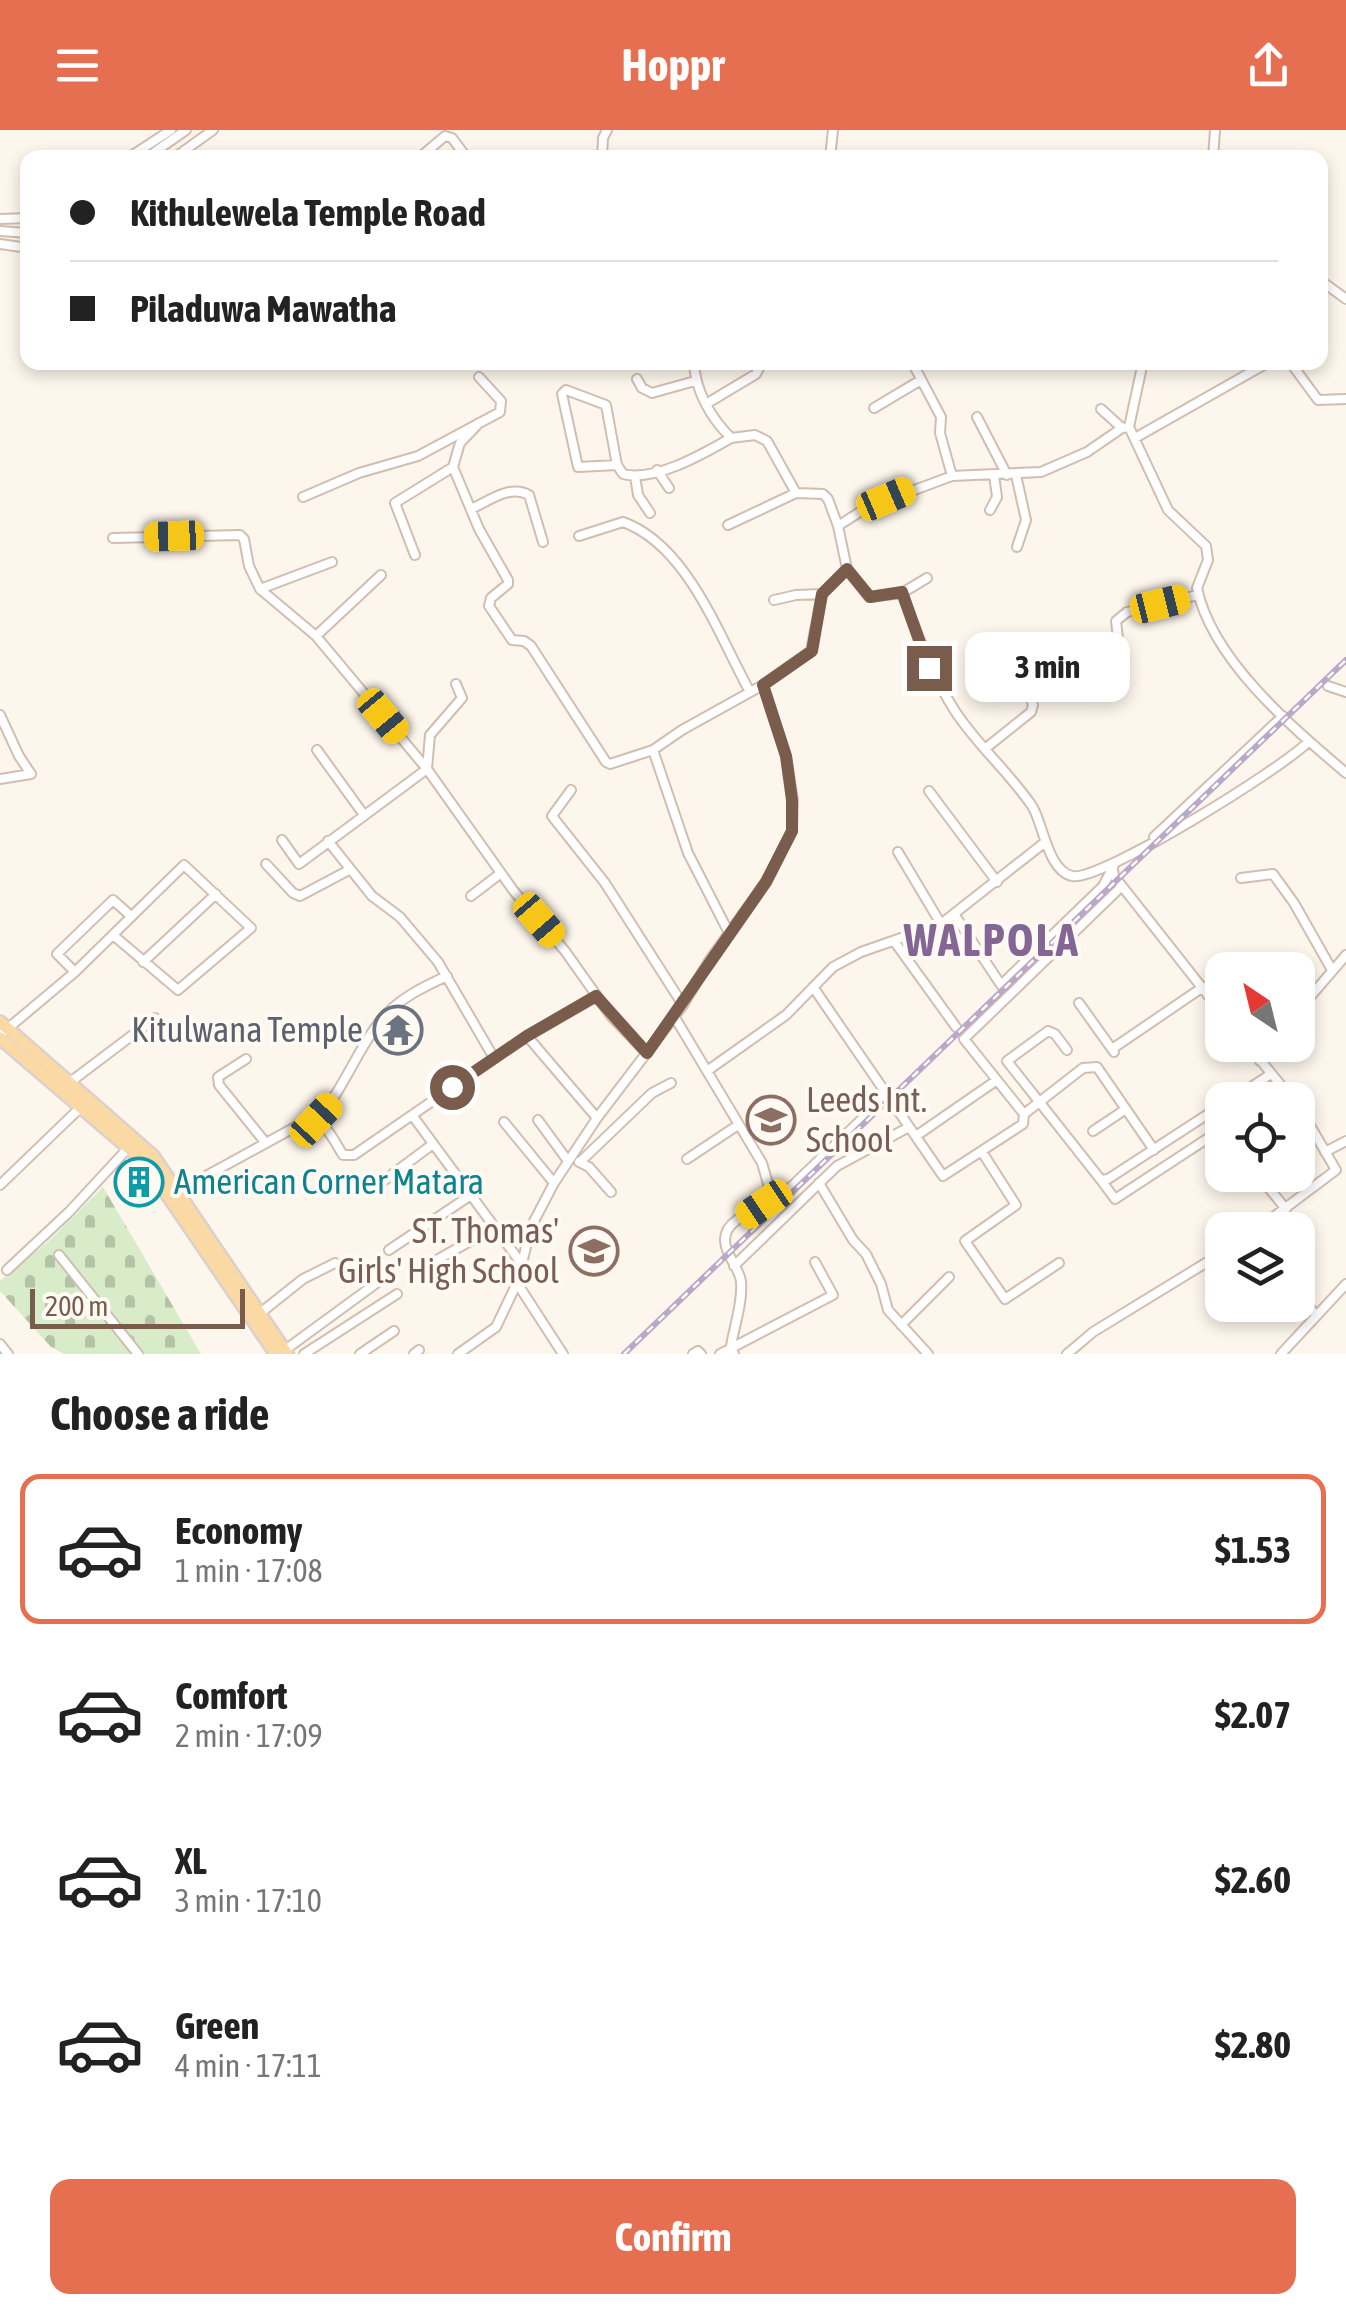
<!DOCTYPE html>
<meta charset="utf-8">
<style>
:root{--surface:#fff;--page:#f2f2f2;--text:#222;--muted:#767676;--line:#e0e0e0;--accent:#e76f51}
body{margin:0;font-family:"Asap Condensed",sans-serif;background:var(--page);color:var(--text);height:100vh;display:flex;flex-direction:column;font-size:38px;white-space:nowrap}
*{box-sizing:border-box;margin:0}
p{font-size:32px;color:var(--muted)}
.icon{flex:none;width:55px;height:55px;fill:none;stroke:currentColor;stroke-width:2;stroke-linecap:round;stroke-linejoin:round}
.map{position:relative;height:1224px;overflow:hidden}
.sheet{display:flex;flex-direction:column;background:var(--surface);flex:1}
.sheet>*{flex:none}
.top-card{position:absolute;left:20px;top:20px;width:1308px;height:220px;border-radius:20px;box-shadow:0 5px 15px #0003;display:grid;align-content:center;height:220px;padding:0 50px;background:var(--surface)}
.needle{width:65px;rotate:325deg}
.buttons{position:absolute;left:1205px;top:822px;display:grid;gap:20px}
.buttons a{display:grid;place-items:center;width:110px;height:110px;border-radius:20px;background:var(--surface);box-shadow:0 5px 15px #0003;font-size:50px}
.scale{position:absolute;left:30px;bottom:25px;width:215px;box-sizing:border-box;padding-left:10px;border:5px solid #7a5c4d;border-top:0;font-size:28px;line-height:35px;white-space:nowrap;color:#7a5c4d;-webkit-text-stroke:8px #fffaf3;paint-order:stroke}
.end{position:absolute;width:45px;height:45px;margin:-22px;border:12px solid #7a5c4d;background:#fff;box-shadow:0 0 0 5px #fff}
.from{border-radius:50%}
.bubble{position:absolute;height:70px;border-radius:20px;background:var(--surface);box-shadow:0 5px 15px #0003;font-size:32px;font-weight:700;line-height:70px;text-align:center}
.car{position:absolute;width:30px;height:60px;margin:-30px -15px;border-radius:12px;box-shadow:0 0 8px 2px #0007;background:linear-gradient(#f5c518 24%,#345 0 40%,#f5c518 0 76%,#345 0 86%,#f5c518 0)}
.top-card b{display:flex;align-items:center;gap:35px;height:95px;font-size:38px}
.top-card b+b{border-top:2px solid var(--line)}
.top-card i{width:25px;height:25px;background:var(--text)}
ul{padding:0;list-style:none}
li{display:flex;align-items:center;gap:30px;height:150px;margin:0 20px 15px;padding:0 30px;border:5px solid transparent;border-radius:20px}
li div{flex:1}
li b{display:block;font-size:38px}
li em{font-style:normal;font-weight:700}
li.current{border-color:var(--accent)}
li>.icon{width:90px;height:90px;stroke-width:1.5}
h2{padding:0 50px;font-size:45px;line-height:120px}
.action{display:flex;gap:20px;margin-top:auto;padding:20px 50px}
.action a{flex:1;height:115px;border-radius:20px;background:var(--accent);color:#fff;font-size:40px;font-weight:700;line-height:115px;text-align:center}
header{display:flex;justify-content:space-between;align-items:center;height:130px;padding:0 50px;background:var(--accent);color:#fff;font-size:45px;font-weight:700}
.map>svg:first-child{display:block}
</style>
<header><svg class="icon" aria-label="menu" viewBox="0 0 24 24"><path d="M4 6h16M4 12h16M4 18h16"/></svg>Hoppr<svg class="icon" aria-label="share" viewBox="0 0 24 24"><path d="M12 15V3M7 8l5-5 5 5M5 13v7h14v-7"/></svg></header>
<div class="map">
<svg width="1346" height="1224" viewBox="0 0 1346 1224">
<defs>
<pattern id="cemetery-stones" width="16" height="16" patternUnits="userSpaceOnUse" patternTransform="scale(2.5)"><rect width="16" height="16" fill="#d8ecc9"/><path d="M2 7V4a2 2 0 0 1 4 0v3zM10 15v-3a2 2 0 0 1 4 0v3z" fill="#b4c2a5"/></pattern>
</defs>
<rect width="100%" height="100%" fill="#fdf6ec"/>
<!-- cemetery -->
<path fill="url(#cemetery-stones)" d="M103 1057 201 1224H64L51 1217 0 1161V1151L50 1110Z"/>
<g fill="none" stroke-linecap="round" stroke-linejoin="round">
<!-- street casing -->
<g stroke="#d1beb0" stroke-width="12">
<path id="street" d="M128 28 171 0
M146 28 186 0
M174 28 213 0
M419 28 445 6 452 8 467 28
M602 28 603 8 607 0
M830 28 833 0
M1213 28 1215 0
M0 89 28 88
M0 101 28 103
M0 114 28 118
M1320 150 1346 169
M694 232C695 261 711 288 731 308L755 305 767 311 796 363
M912 232 941 287 940 303 952 346
M1143 232 1129 297 1168 380 1206 416 1208 430 1197 458C1212 530 1292 597 1346 643
M1290 232 1318 270 1346 269
M637 249 642 258 652 263 695 251
M706 274 756 244 762 232
M874 278 921 250
M1101 279 1122 298
M977 287 1007 345
M479 293 460 313 453 337 479 399 508 450V454L491 468 489 476 512 510 524 511 531 516 606 632 610 634 653 620 688 723 729 803
M1135 308 1269 232
M617 335 606 275 566 260 562 264 578 337 617 335 623 344C655 352 703 324 731 308
M657 340 669 358
M1016 345 1026 390 1017 417
M635 346 638 365 650 383
M303 367 359 343 418 326 500 282 501 271 479 247
M471 379C489 371 510 354 529 365L543 412
M990 380 997 367 994 345
M728 395 796 363 823 364 828 369 838 396
M579 406 623 392C687 415 718 504 749 560
M113 408 240 405 244 409 249 436 260 459 316 506 427 639 513 760 565 821 611 886 647 923
M415 425 395 373 453 337
M847 439 869 467 902 463C917 504 931 544 955 581 977 615 1009 642 1032 676 1043 692 1047 740 1072 746 1100 752 1285 637 1309 611
M260 459 332 432
M902 463 927 448
M774 470 796 465 822 464
M316 506 381 445
M1328 556 1346 562
M0 585 19 626 31 644 0 649
M986 618 1031 582 1033 575 1025 553C1046 529 1089 525 1119 517L1116 491 1127 482 1198 465
M317 620 364 685
M653 620 682 600 763 555
M571 660 552 686 605 753 683 875
M929 661 997 752
M1154 707 1283 586
M282 710 299 734 427 639 430 605 462 568 456 554
M328 711 372 766 400 787 438 832 494 928
M898 722 941 794
M266 734 293 763 300 766 349 740
M1113 740 1114 746 1222 883
M1241 748 1273 744 1294 773 1332 840
M471 766 501 743
M954 784 1001 855 1103 756 1114 735
M894 811 956 897
M143 832 216 764
M75 842 57 824 113 770 131 786
M813 857 943 1046 1023 994 1024 984 1083 938 1097 937 1154 1020
M1079 873 1114 922
M1298 881 1346 825
M674 886 762 1033 771 1064C760 1079 737 1085 728 1099 717 1118 740 1136 741 1152 743 1172 734 1197 731 1216L734 1224
M0 905 75 842 184 735 251 798 178 860 113 805
M527 906 597 988
M1248 915 1293 970
M1112 919 1203 857
M1067 920 1055 904 1048 901 1007 931 1101 1050 1108 1049 1222 975
M246 929 218 947 219 955 265 1012
M1260 931 1273 915
M707 941 786 885 833 837 861 822 941 794 1044 713
M69 953 155 888
M1231 970 1271 944
M1024 984 964 909 1122 756
M412 985 521 1133
M316 990C344 960 356 921 381 890 398 869 423 857 447 846
M538 990 568 1031
M504 992 554 1053
M1093 1001 1126 979
M916 1006 997 950
M982 1022 1016 1075 965 1111 1005 1169 1059 1133
M1325 1022 1346 1011
M687 1029 738 995
M579 1032 589 1037 611 1062
M580 1032 652 963 671 953
M1258 1045 1286 1079
M1101 1050 1115 1069 1222 999
M819 1053 853 1110 866 1124 881 1154 888 1180 928 1224
M0 1055 82 976
M378 1055 433 1014
M173 1064 308 990C326 990 334 1011 343 1025H354L527 906 597 866
M771 1064H781L791 1057 887 965
M1256 1100 1336 1040 1298 975
M389 1120 471 1065
M59 1125 138 1224
M734 1136 837 1036 909 997
M417 1138 435 1131 495 1097
M7 1140 69 1082 130 1016
M517 1153 563 1224
M1298 1164 1316 1185
M259 1184 303 1149 335 1133
M901 1195 949 1147
M0 1214 8 1224
M285 1220 378 1152
M304 1224 397 1164
M360 1224 394 1201
M414 1224 419 1220
M458 1224 496 1197 517 1153 531 1097 554 1053 597 988 683 875 709 831 766 752 792 701 793 670 786 626 763 555 811 521 822 464 847 439 838 396 866 378 952 346 1041 342 1087 322 1122 298 1129 297
M693 1224 698 1221 701 1224
M720 1224 833 1165 815 1132
M1067 1224 1093 1202 1222 1123
M1281 1224 1346 1154"/>
</g>
<!-- primary casing -->
<g stroke="#dad1cd" stroke-width="16">
<path id="primary" d="M0 892 153 1026 287 1224
M0 908 145 1032 276 1224"/>
</g>
<!-- street -->
<use href="#street" stroke="#fff" stroke-width="8"/>
<!-- primary -->
<use href="#primary" stroke="#fbd9a5" stroke-width="11"/>
<!-- rail casing -->
<g stroke="#b9a8c9" stroke-width="6">
<path id="rail" d="M624 1224 1346 530"/>
</g>
<!-- rail -->
<use href="#rail" stroke="#fffaf3" stroke-width="2.5" stroke-dasharray="8" stroke-linecap="butt"/>
</g>
<g fill="none" stroke-linecap="round" stroke-linejoin="round">
<!-- route -->
<path stroke="#7a5c4d" stroke-width="12" d="M452 957 527 906 596 866 647 923 766 752 792 701V670L786 626 763 555 812 521 822 464 847 439 870 467 902 462 929 538"/>
</g>
<!-- icons -->
<defs>
<g id="temple-ring" transform="scale(2.5)"><circle r="9.5" fill="#fffaf3" stroke="#6b7280" stroke-width="1.5"/><path d="M0-6L5-2H3V0L6.5 2.5H4V6H1.5V3h-3V6H-4V2.5H-6.5L-3 0V-2H-5Z" fill="#6b7280"/></g>
<g id="school-ring" transform="scale(2.5)"><circle r="9.5" fill="#fffaf3" stroke="#8d6e63" stroke-width="1.5"/><path d="M0-5L7-2L0 1L-7-2ZM-4 1L0 2.5L4 1V4Q0 6-4 4Z" fill="#8d6e63"/></g>
<g id="building-ring" transform="scale(2.5)"><circle r="9.5" fill="#fffaf3" stroke="#0f9aa8" stroke-width="1.5"/><path d="M-4-6H4V6H1V3H-1V6H-4ZM-2.5-4.3h1.7v1.8h-1.7ZM.8-4.3h1.7v1.8H.8ZM-2.5-1h1.7V.8h-1.7ZM.8-1h1.7V.8H.8Z" fill="#0f9aa8"/></g>
</defs>
<g fill-rule="evenodd">
<use href="#temple-ring" x="398" y="900"/>
<use href="#school-ring" x="771" y="990"/>
<use href="#building-ring" x="139" y="1052"/>
<use href="#school-ring" x="594" y="1121"/>
</g>
<g text-anchor="middle" stroke-width="8" stroke-linejoin="round" paint-order="stroke">
<!-- worship labels -->
<g font-size="35" fill="#5b616d" stroke="#fffaf3" text-anchor="end">
<text x="363" y="912">Kitulwana Temple</text>
</g>
<!-- education labels -->
<g font-size="35" fill="#785e54" stroke="#fffaf3" text-anchor="start">
<text x="806" y="982">Leeds Int.<tspan x="806" dy="40">School</tspan></text>
<text x="559" y="1113" text-anchor="end">ST. Thomas'<tspan x="559" dy="40">Girls' High School</tspan></text>
</g>
<!-- culture labels -->
<g font-size="35" fill="#0d838f" stroke="#fffaf3" text-anchor="start">
<text x="174" y="1064">American Corner Matara</text>
</g>
<!-- district labels -->
<g font-size="45" font-weight="bold" letter-spacing="2.5" fill="#846695" stroke="#fffaf3">
<text x="992" y="826">WALPOLA</text>
</g>
</g>
</svg>
<div class="buttons">
<a><svg class="needle" viewBox="-14 -14 28 28"><path d="M0-13l5 13h-10z" fill="#e53935"/><path d="M0 13l5-13h-10z" fill="#767676"/></svg></a>
<a><svg class="icon" aria-label="locate" viewBox="0 0 24 24"><circle cx="12" cy="12" r="6"/><path d="M12 2v4M12 18v4M2 12h4M18 12h4"/></svg></a>
<a><svg class="icon" aria-label="layers" viewBox="0 0 24 24"><path d="M12 4l9 5-9 5-9-5zM3 14l9 5 9-5"/></svg></a>
</div>
<div class="scale">200 m</div>
<i class="end from" style="left:452px;top:957px"></i>
<i class="end" style="left:929px;top:538px"></i>
<div class="bubble" style="left:965px;top:502px;width:165px">3 min</div>
<i class="car" style="left:886px;top:369px;rotate:67deg"></i>
<i class="car" style="left:174px;top:406px;rotate:268deg"></i>
<i class="car" style="left:1160px;top:474px;rotate:76deg"></i>
<i class="car" style="left:383px;top:586px;rotate:140deg"></i>
<i class="car" style="left:539px;top:790px;rotate:139deg"></i>
<i class="car" style="left:316px;top:990px;rotate:43deg"></i>
<i class="car" style="left:764px;top:1074px;rotate:236deg"></i>
<div class="top-card">
<b><i class="from"></i>Kithulewela Temple Road</b>
<b><i></i>Piladuwa Mawatha</b>
</div>
</div>
<section class="sheet">
<h2>Choose a ride</h2>
<ul>
<li class="current"><svg class="icon" aria-label="car" viewBox="0 0 24 24"><path d="M5 17H2v-5l4-1 3-4h7l3 4 3 1v5h-3M9 17h6M6 11h13"/><circle cx="7" cy="17" r="2"/><circle cx="17" cy="17" r="2"/></svg><div><b>Economy</b><p>1 min · 17:08</p></div><em>$1.53</em></li>
<li><svg class="icon" aria-label="car" viewBox="0 0 24 24"><path d="M5 17H2v-5l4-1 3-4h7l3 4 3 1v5h-3M9 17h6M6 11h13"/><circle cx="7" cy="17" r="2"/><circle cx="17" cy="17" r="2"/></svg><div><b>Comfort</b><p>2 min · 17:09</p></div><em>$2.07</em></li>
<li><svg class="icon" aria-label="car" viewBox="0 0 24 24"><path d="M5 17H2v-5l4-1 3-4h7l3 4 3 1v5h-3M9 17h6M6 11h13"/><circle cx="7" cy="17" r="2"/><circle cx="17" cy="17" r="2"/></svg><div><b>XL</b><p>3 min · 17:10</p></div><em>$2.60</em></li>
<li><svg class="icon" aria-label="car" viewBox="0 0 24 24"><path d="M5 17H2v-5l4-1 3-4h7l3 4 3 1v5h-3M9 17h6M6 11h13"/><circle cx="7" cy="17" r="2"/><circle cx="17" cy="17" r="2"/></svg><div><b>Green</b><p>4 min · 17:11</p></div><em>$2.80</em></li>
</ul>
<div class="action"><a>Confirm</a></div>
</section>
